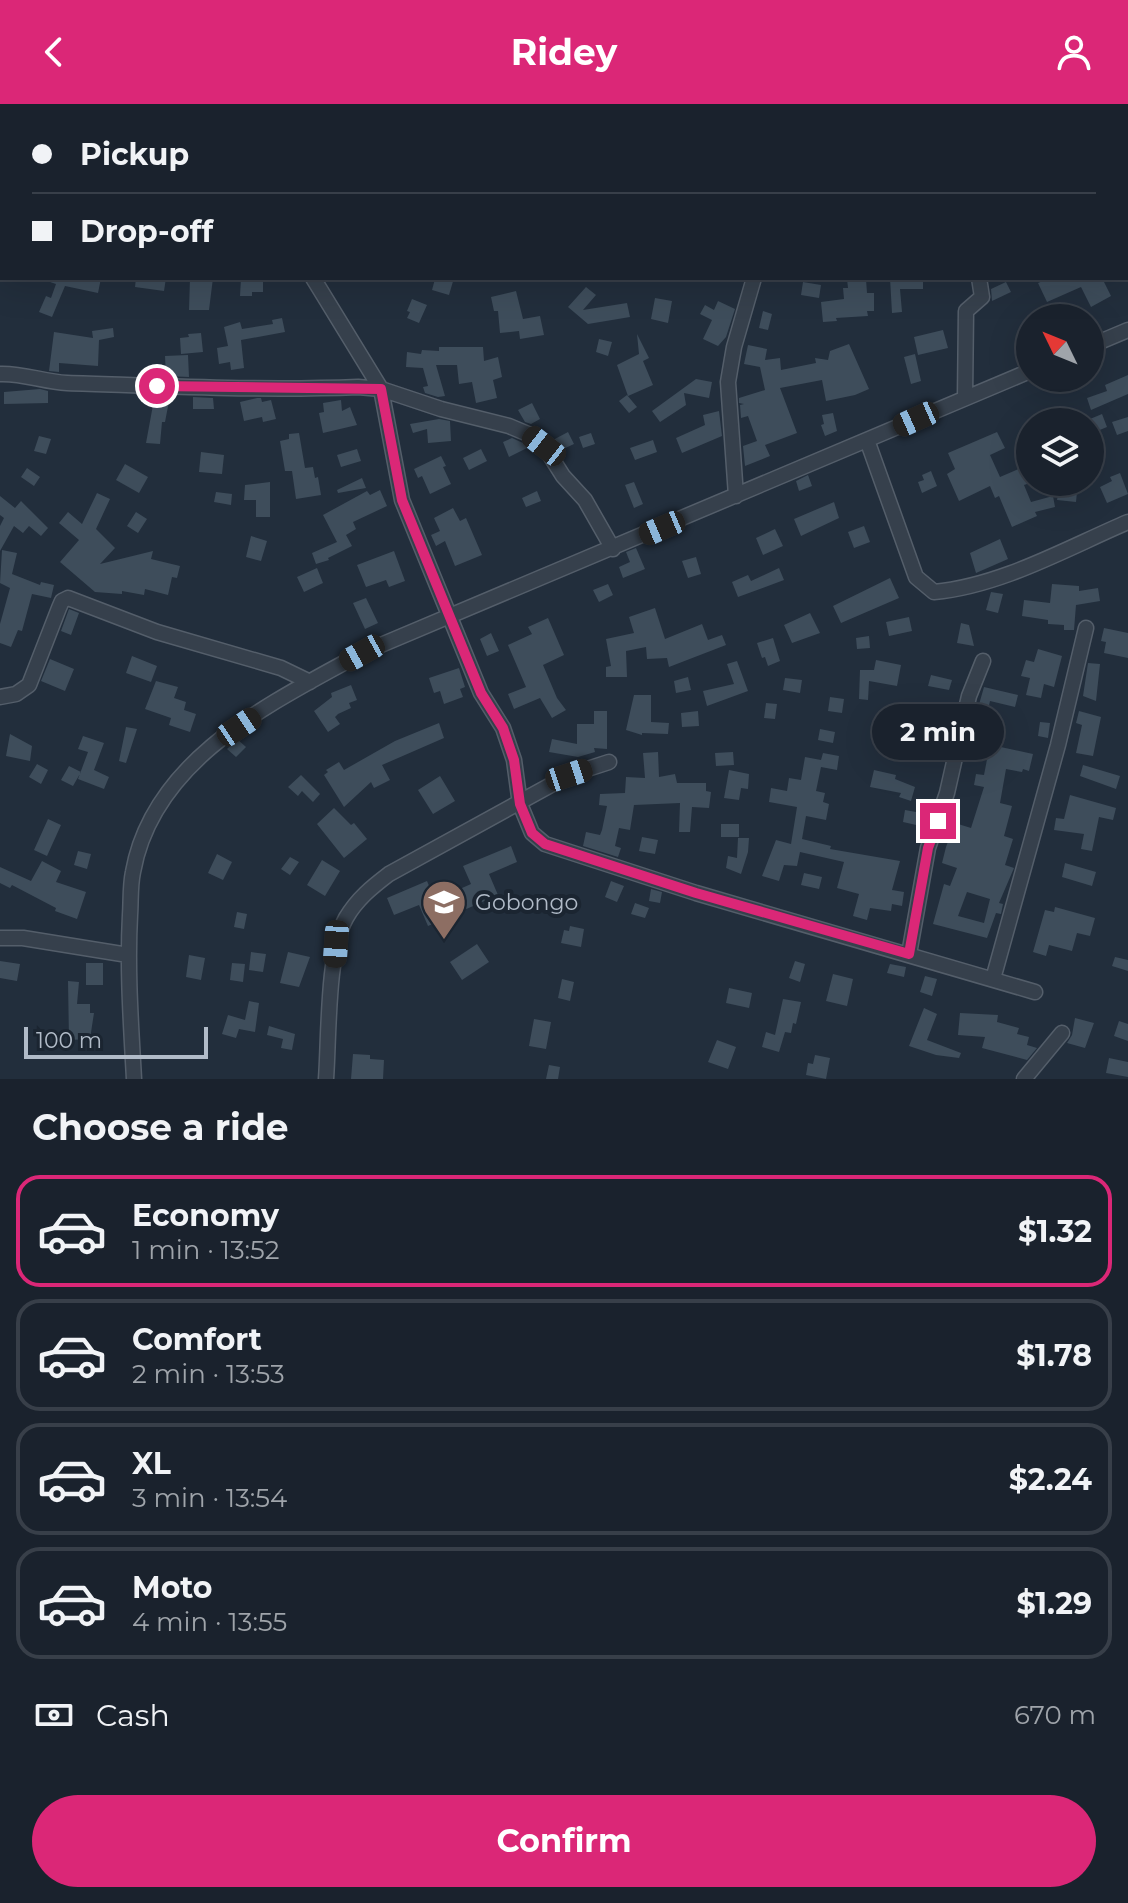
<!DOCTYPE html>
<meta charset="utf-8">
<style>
:root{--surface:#1a222d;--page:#232a35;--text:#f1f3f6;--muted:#9fa4aa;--line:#383f49;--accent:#db2777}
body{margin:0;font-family:Montserrat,sans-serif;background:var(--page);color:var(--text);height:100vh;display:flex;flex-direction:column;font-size:30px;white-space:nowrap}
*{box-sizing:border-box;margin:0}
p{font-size:26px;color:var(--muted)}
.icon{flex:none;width:44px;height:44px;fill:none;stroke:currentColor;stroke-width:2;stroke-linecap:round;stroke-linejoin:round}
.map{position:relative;height:975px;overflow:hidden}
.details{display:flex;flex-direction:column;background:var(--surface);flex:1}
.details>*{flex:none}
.banner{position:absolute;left:0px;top:0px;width:1128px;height:176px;box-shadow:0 8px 32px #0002,0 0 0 2px var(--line);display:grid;align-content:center;height:176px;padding:0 32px;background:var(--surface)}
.needle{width:52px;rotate:313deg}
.tools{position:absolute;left:1016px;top:200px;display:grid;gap:16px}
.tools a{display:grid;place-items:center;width:88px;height:88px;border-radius:50%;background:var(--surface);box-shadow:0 8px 32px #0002,0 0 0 2px var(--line);font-size:40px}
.scale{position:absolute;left:24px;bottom:20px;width:184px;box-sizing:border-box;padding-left:8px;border:4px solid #b1bbc8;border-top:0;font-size:22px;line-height:28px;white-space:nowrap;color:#b1bbc8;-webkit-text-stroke:6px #1b2531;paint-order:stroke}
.end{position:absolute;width:36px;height:36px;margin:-18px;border:10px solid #db2777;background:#fff;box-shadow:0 0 0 4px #fff}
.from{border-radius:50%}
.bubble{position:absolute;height:56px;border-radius:28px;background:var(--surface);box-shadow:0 8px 32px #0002,0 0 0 2px var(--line);font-size:26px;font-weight:700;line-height:56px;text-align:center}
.car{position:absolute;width:24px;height:48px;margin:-24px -12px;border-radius:10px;box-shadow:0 0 6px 2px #0007;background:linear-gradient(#222 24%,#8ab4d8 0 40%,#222 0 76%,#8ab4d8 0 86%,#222 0)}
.banner b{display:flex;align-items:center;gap:28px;height:76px;font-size:30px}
.banner b+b{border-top:2px solid var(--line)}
.banner i{width:20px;height:20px;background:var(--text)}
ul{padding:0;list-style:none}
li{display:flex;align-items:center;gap:24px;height:112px;margin:0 16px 12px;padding:0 16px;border:4px solid var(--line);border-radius:24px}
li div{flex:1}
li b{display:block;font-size:30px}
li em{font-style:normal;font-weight:700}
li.active{border-color:var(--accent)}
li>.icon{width:72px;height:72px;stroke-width:1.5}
h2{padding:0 32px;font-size:36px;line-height:96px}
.pay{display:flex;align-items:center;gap:20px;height:88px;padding:0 32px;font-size:30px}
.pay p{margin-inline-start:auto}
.action{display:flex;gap:16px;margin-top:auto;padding:16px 32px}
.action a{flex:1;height:92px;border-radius:48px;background:var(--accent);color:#fff;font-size:32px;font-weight:700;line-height:92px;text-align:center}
header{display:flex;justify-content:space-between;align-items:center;height:104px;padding:0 32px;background:var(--accent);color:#fff;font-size:36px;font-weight:700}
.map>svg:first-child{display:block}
</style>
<header><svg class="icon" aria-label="back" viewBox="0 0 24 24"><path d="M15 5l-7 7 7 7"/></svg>Ridey<svg class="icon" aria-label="person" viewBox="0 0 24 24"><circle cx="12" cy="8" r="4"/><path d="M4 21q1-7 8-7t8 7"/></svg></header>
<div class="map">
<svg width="1128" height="975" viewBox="0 0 1128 975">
<rect width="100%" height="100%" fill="#222e3c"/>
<!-- building -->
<path fill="#3e4d5b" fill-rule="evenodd" d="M50 174H101L98 189 65 182 52 213 39 208 46 192 51 194 56 180 50 178Z
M136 174H166L164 187 135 183Z
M190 174H213L209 206H189Z
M241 174H263V188H252V192H240Z
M441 174H454L449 191 432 186 435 175 440 177Z
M890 174H923V185H900L902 208 892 209Z
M1050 174H1102L1111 192 1091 203 1081 183 1047 198 1038 179Z
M847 175H866L867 189H874V207H867L868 212 836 214 837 217 823 218 821 198 844 195 843 184H848Z
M803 178 821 181 819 194 801 191Z
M1006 178 1011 188 992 197 991 185Z
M586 183 596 191 583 206 627 199 630 213 588 220 568 203Z
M516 187 523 215 540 212 544 231 520 235 519 227 500 229 498 207H494L491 193Z
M655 194 672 197 668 219 651 215Z
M412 195 427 201 419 219 407 214 410 208 407 207Z
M718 197 735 205 726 233 718 242 703 235 712 216 700 210 705 201 714 206Z
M763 207 772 210 768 226 759 224Z
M282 214 285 228 241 236 244 264 231 266 230 258 219 260 217 244 228 242 224 223 240 218 242 225 273 220 272 216Z
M113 224 114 233 99 236 98 262 59 259V268L49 267 54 228 93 234 92 227Z
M943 226 948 244 918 251 914 233Z
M201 229 203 248 181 250 180 234 189 233 188 230Z
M637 230 649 254 643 257 653 281 628 292 617 261 639 250Z
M599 235 612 238 608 252 596 248Z
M849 240 869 285 855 291 826 297 822 276 780 284 797 329 765 341 770 352 745 362 743 342 757 337 748 312 741 314 740 301 744 300 739 299V294L765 286 760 263 744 260 748 241 767 245 765 256 780 254 781 266 816 259 815 254 828 256 830 247Z
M439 243H483L484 257 498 253 502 273 493 276 497 294 476 299 472 278 459 280 457 261H436L445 292 438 293 425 289 423 283 428 282 423 264 406 263 407 248 421 250 422 246 439 247Z
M915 250 921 277 911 280 904 253Z
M188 251 189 273 166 272 165 252Z
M1128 271V290L1091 306 1087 294 1107 287 1105 281Z
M696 275 712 278 709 294 684 289 686 301 660 318 652 307Z
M40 285 48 287V299L4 300V288Z
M627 291 637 303 629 309 619 297Z
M145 292H170L165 318H162L160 340 146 339 153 301 144 300Z
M193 293 213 294 214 305H193Z
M257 294H261L262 298 271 296 276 315 263 318 262 313 244 317 240 298Z
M341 296 342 307 350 303 357 321 323 329 319 309 324 308 323 299Z
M532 299 540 315 531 320 525 318 518 306Z
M719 307 722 332 682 349 676 334 705 321 703 311Z
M833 309 837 327 825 332 821 321 824 320 822 311Z
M1102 310 1107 323 1090 330V315Z
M1128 313V327L1117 331 1112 318Z
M439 315 450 317 451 337 428 339 427 325 413 329 410 320Z
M568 328 574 340 559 347 553 336Z
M997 328 1005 344 990 351 1000 373 1030 360V379L1024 381 1031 398 1053 392 1055 403 1035 408 1037 412 1012 423 999 392 995 394 990 382 959 397 947 370 955 365 948 349Z
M299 329 305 364 313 363 315 374 318 373 321 391 296 395 292 367H285L280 337 289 335V330Z
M591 329 595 340 583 344 579 333Z
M39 332 51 335 46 350 34 347Z
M512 334 523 339 529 343 509 353 503 338Z
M653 336 657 348 635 356 630 344Z
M357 345 361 357 341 363 337 351Z
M481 345 487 357 469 366 463 354Z
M201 348 224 351 222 370 199 368Z
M441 352 446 362 443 363 451 380 430 390 422 372 418 374 414 365Z
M125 360 148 373 139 389 116 376Z
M27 364 40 373 34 382 21 373Z
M931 367 937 382 922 389 918 378 924 376 922 371Z
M1120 369 1128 390 1107 399 1100 383 1112 377 1110 373Z
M808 371 812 382 799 387 796 377Z
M362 374 366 384 338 389 337 386Z
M270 378V413H256V396H244L245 381Z
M634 378 643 400 634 404 625 381Z
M1059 385 1077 388 1076 398 1057 396Z
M380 386 387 402 353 418 356 425 346 431 352 442 328 454 329 456 316 460 312 449 337 438 323 411 367 387 370 391Z
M537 387 541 397 526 403 522 394Z
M216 388 232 390 231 401 214 398Z
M97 389 110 395 96 425 115 444 100 460 153 447 151 455 180 462 177 474 172 473 168 491 145 485 144 491 122 487V490L95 488 60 458 79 436 59 419 68 408 82 420Z
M0 392 15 404 21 397 48 424 41 432 29 422 23 429 14 422 0 447V422L4 414 0 411Z
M834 398 839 414 801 432 794 415Z
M453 404 460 417 466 414 482 451 455 462 445 437 436 442 431 431 440 427 434 414Z
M136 408 147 415 138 429 127 422Z
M864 422 870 438 854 444 848 428Z
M775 425 783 442 763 451 756 434Z
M251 432 267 437 261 457 246 453Z
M1000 435 1008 455 976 469 970 449Z
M636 444 645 465 623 474 619 463 630 458 626 448Z
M2 446 17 449 12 470 40 481 41 478 54 481 51 494 32 490 22 527 18 526 11 543 0 539V520L10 484 0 479Z
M394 447 405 477 389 483 386 476 366 483 357 461Z
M696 453 701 470 688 474 682 457Z
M317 464 323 479 304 488 297 473Z
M779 464 784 476 738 493 732 478 748 471 751 477Z
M890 474 899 494 841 519 833 502Z
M608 480 613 491 599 498 593 486Z
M1052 480 1079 482V487L1098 484 1100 497 1076 501 1074 526H1064V521L1048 520V516L1022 512 1024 496 1050 499Z
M991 488 1003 490 998 509 986 506Z
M366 494 378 519 365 525 353 499Z
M655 504 665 535 702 520 708 536 722 531 726 541 669 563 667 554 647 555 646 543 626 547 627 573H606V563L611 562 606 535 634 529 629 513Z
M69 505 79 509 71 531 61 527Z
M810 509 820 529 792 539 784 521Z
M909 513 912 527 889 532 886 518Z
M548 514 564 551 543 561 557 594 566 606 552 614 540 594 514 605 508 590 526 583 508 541 532 530 528 523Z
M961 519 969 521 974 542 957 539Z
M1104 524 1128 529V554L1104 549 1106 538 1101 537Z
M491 529 499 547 487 552 480 535Z
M869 532 870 544 857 545 856 534Z
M773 534 780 557 768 562 765 553 762 554 757 539Z
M1038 545 1062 552 1054 583 1044 580 1041 594 1026 591 1030 574 1021 572 1026 556 1034 558Z
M132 552 157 562 151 578 126 569Z
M50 555 74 565 65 587 41 577Z
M876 556 901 561 897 582 869 577 868 596 859 595 860 566H874Z
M737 557 748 587 707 602 703 587 734 580 727 560Z
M1088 559 1100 560 1096 597 1083 592Z
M459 564 465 583 460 585 463 593 444 600 440 587 434 589 429 574Z
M931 571 952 576 949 586 928 582Z
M688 573 691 586 676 589 674 577Z
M785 574 802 576 800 589 783 586Z
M156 577 178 583 174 594 186 598 184 606 196 610 190 628 169 621 171 614 145 605Z
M351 581 357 596 349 599 351 604 338 610 335 613 340 620 328 628 314 607 332 593 331 589Z
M984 583 1018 591 1015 603 990 597 986 615 999 619 993 636 998 637 996 642 1033 650 1029 667 1023 665 1022 668 1006 665 1000 699 1012 702 1004 732 1013 735 1005 761 1014 764 999 799 1003 800 1001 810 996 809 987 834 933 820 944 780 950 782 957 764 942 759 946 743 955 719 971 724 984 683 974 681 976 670 984 671 989 645 979 641 981 636 970 632ZM967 788 990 795 984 819 958 812Z
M634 591H651V618L669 619 668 630 642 629V631L626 626Z
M830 593 844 595 842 609 828 607Z
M766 599 777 600 775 615 764 614Z
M925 605 938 608 933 627 937 628 934 642 917 639Z
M594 607H607V645L594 644 595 648 578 653 549 648 552 635 577 640V620H594Z
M698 607 699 622 682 623 681 609Z
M1079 607 1101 613 1093 652 1076 649 1082 621 1076 619Z
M883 616 898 620 895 631 879 626Z
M1040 618 1050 619 1048 634 1038 632Z
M439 619 444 634 382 661 390 676 374 684 371 678 344 703 324 671 328 668 326 666 339 658 344 666 395 637Z
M126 623 137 625 126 659 119 657Z
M820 625 835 628 833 639 818 636Z
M10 630 32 642 30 657 6 652Z
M83 632 104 639 94 666 109 673 104 685 78 675 88 648 78 645Z
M237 635 246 643 236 653 227 645Z
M658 648 659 673 675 670 677 679H706V687L711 688 709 704 692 703 690 728H679L680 699 634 701 630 726 619 724 615 742 621 744 618 753 583 742 586 728 600 731 602 726 607 702 599 701 600 690 625 689 626 673 645 674 643 649Z
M733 648 734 661 716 662 715 649Z
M823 649 839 652 837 666 821 663 816 687 825 689 823 698 829 700 826 716 806 712 802 735 831 742 830 745 900 757 892 786 904 788 902 802 892 800 891 807 870 804 867 816 853 812 859 790 837 784 844 758 800 748 797 762 784 761 779 777 762 772 776 736 791 740 797 703 769 698 771 684 787 687 789 674 801 676 805 653 821 656Z
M37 660 48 666 41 680 29 673Z
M1083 661 1120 672 1116 685 1080 672Z
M69 662 81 668 73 682 61 676Z
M729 666 749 670 748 685 741 684 739 696 724 694Z
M874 666 896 671 895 675 915 683 911 697 899 693 901 689 870 683Z
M301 671 320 690 313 698 302 687 298 692 288 683Z
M440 672 455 697 433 710 418 686Z
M1070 691 1116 704 1113 716 1099 713 1092 747 1081 745 1084 730 1054 726 1056 714 1064 715Z
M334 704 351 721 354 719 367 735 344 754 317 720Z
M905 706 927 710 925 723 903 718Z
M48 715 61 721 47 752 34 746Z
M721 720H739V733H721Z
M642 733 658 736 655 750 639 747Z
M738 734H749L748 748 741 770 726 764 728 752 737 754Z
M511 742 517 758 489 770 498 791 428 822 419 801 394 811 387 794 427 777 435 796 471 780 463 762Z
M78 747 91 750 87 765 74 761Z
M217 750 232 758 223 776 208 769Z
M290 753 299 758 290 771 281 765Z
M322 756 340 767 325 792 307 781Z
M42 757 61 767 56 778 86 788 77 815 55 807 56 804 12 781 10 784 0 779V763L31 777Z
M1065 759 1096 768 1092 782 1062 773Z
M804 769 822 773 819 785 801 781Z
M611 777 624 782 617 798 605 793Z
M651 785 662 788 660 799 649 797Z
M635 799 649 804 645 814 631 810Z
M1055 803 1095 814 1090 832 1077 829 1072 847 1049 841 1046 852 1033 848 1045 806 1054 808Z
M237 808 247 810 244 825 234 823Z
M570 822 584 825 581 843 561 839 564 826 569 827Z
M477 840 489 858 462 876 450 858Z
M251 848 266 850 263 868 249 866Z
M288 848 310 853 299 883 280 879Z
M189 851 205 854 201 876 186 873Z
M1115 853 1128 856V867L1112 862Z
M0 857 20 860 17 877 0 874Z
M795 857 805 860 800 878 789 874Z
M86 859H103V881H86Z
M232 859 245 860 243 878 230 876Z
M890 860 906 863 904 873 887 869Z
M833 870 853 875 847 902 826 897Z
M925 872 937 875 932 892 920 888Z
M562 875 574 878 570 897 558 894Z
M68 877 79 878 77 900H90V909H94L90 935 69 936Z
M729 884 752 889 749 904 726 899Z
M783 895 801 898 796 920 793 919 791 929 785 928 779 948 762 943 766 928 775 931Z
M249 897 259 899 255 928 239 925 236 934 222 930 228 911 245 916Z
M924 904 937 910 927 936 961 949 959 954 936 951 909 942Z
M960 909 998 911 997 918 1019 924 1017 930 1029 933 1027 941 1037 944 1027 956 982 944 985 933 958 931Z
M1075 914 1094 919 1085 944 1067 939 1072 931Z
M534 915 551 918 546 945 529 942Z
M1119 917 1128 920V937L1114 932Z
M269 922 295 930 292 946 281 944 283 935 267 931Z
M717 936 736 943 728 965 708 958Z
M353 950 370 951V955L384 956 383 975H351Z
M815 951 830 954 826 975 806 971 808 959 813 960Z
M1109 954 1128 958V973L1106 969Z
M549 961 560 963 558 975H546Z"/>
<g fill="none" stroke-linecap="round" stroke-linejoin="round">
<!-- minor casing -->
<g stroke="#545e6a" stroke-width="17">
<path id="minor" d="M783 0 784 2
M225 2 226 0
M871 2 873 0
M0 37 2 38
M313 174 381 285 402 396 481 589 503 624 514 656 520 700 532 729 545 740 696 789 1035 888
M1090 242 1128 226
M0 270C23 269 44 278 67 279 164 282 261 287 358 283L381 285 441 305 509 322 528 330 544 342 563 372 585 396 613 445
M965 294 966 207 982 193 979 174
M867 336 916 473 934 488C1001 482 1067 444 1128 418
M736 392 728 278 734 243 754 174
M0 593 16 590 29 581 59 504 62 497 68 494 157 528 281 564 310 578
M0 834H23L128 851
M909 850 928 744 947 689 969 592 983 557
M993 875 1058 641 1086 524
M134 975C131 920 127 866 130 811 131 797 130 782 133 768 153 655 271 599 362 549L1030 267
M326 975C329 934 327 848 346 814 357 795 372 783 389 770L569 671 609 658
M1024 975 1062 929"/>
</g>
<!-- minor -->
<use href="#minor" stroke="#36404c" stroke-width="14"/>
</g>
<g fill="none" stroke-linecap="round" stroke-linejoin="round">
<!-- route -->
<path stroke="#db2777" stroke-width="10" d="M157 282 381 285 402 396 481 589 503 624 514 656 520 700 532 729 545 740 696 789 909 850 928 744 938 717"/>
</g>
<!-- icons -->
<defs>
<g id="school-pin" transform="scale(2.3)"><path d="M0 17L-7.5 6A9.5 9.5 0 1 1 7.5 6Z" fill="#8d6e63" stroke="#1b2531"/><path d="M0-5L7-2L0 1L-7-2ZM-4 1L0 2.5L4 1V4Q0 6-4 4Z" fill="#fff"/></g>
</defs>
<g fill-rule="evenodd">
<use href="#school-pin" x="444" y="798"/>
</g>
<g text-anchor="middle" stroke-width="8" stroke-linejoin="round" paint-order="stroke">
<!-- poi labels -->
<g font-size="22" fill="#b1bbc8" stroke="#1b2531" text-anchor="start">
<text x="475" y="806">Gobongo</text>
</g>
</g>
</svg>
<div class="tools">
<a><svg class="needle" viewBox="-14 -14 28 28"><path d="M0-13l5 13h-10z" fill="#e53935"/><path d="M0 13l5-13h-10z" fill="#9fa4aa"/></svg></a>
<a><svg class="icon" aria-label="layers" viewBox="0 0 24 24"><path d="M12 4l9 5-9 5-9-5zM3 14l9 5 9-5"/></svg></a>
</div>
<div class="scale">100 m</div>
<i class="end from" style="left:157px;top:282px"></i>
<i class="end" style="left:938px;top:717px"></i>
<div class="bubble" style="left:872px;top:600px;width:132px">2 min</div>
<i class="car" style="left:916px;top:315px;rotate:246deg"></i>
<i class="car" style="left:544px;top:342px;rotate:308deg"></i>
<i class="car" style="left:662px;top:424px;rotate:247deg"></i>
<i class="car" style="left:362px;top:549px;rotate:241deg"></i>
<i class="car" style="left:239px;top:623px;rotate:56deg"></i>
<i class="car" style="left:569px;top:671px;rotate:72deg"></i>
<i class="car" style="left:336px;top:840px;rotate:184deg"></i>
<div class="banner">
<b><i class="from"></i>Pickup</b>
<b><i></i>Drop-off</b>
</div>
</div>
<section class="details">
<h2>Choose a ride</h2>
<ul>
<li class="active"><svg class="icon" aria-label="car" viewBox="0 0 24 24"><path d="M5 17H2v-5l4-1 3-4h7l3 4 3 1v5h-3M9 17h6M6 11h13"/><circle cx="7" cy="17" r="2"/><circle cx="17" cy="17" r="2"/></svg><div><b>Economy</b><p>1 min · 13:52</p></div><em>$1.32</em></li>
<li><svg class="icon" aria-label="car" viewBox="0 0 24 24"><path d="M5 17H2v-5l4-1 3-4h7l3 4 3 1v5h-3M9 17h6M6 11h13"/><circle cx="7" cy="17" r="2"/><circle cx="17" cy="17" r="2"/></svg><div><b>Comfort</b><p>2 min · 13:53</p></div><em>$1.78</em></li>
<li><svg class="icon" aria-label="car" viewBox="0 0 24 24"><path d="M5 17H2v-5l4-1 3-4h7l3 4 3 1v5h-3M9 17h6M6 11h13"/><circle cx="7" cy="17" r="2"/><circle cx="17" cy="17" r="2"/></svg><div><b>XL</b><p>3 min · 13:54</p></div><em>$2.24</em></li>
<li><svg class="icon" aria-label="car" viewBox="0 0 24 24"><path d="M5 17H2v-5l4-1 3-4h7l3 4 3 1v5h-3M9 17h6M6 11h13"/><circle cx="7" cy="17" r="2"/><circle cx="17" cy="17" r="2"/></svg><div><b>Moto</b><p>4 min · 13:55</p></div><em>$1.29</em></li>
</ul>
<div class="pay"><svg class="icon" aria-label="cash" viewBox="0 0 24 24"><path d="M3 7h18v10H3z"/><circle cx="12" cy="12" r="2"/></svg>Cash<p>670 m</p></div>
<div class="action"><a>Confirm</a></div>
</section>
